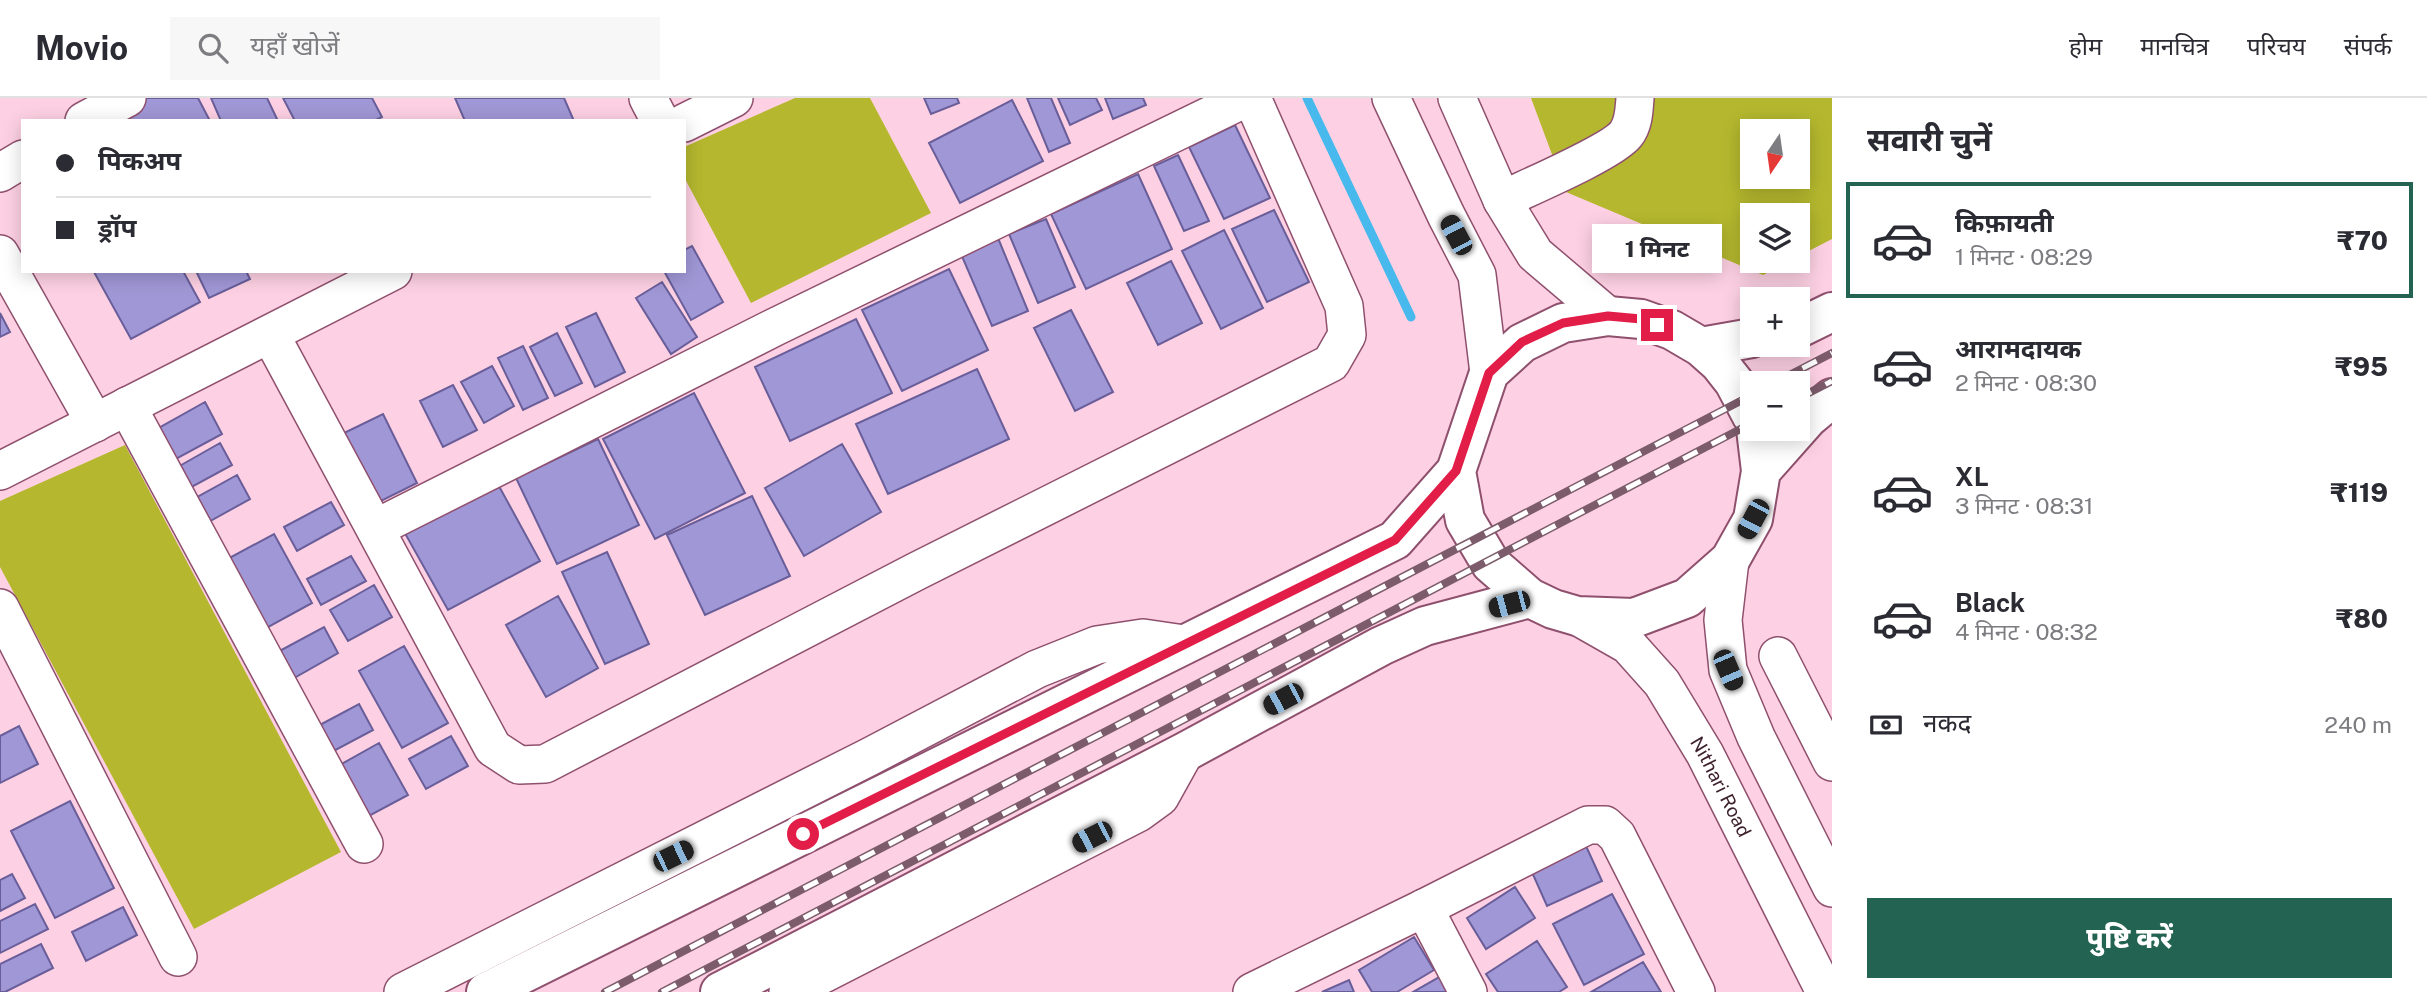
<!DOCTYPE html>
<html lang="hi">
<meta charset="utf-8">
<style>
:root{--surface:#fff;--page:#f7f7f7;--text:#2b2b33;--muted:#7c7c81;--line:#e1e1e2;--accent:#236351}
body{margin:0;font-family:"Public Sans","Noto Sans Devanagari",sans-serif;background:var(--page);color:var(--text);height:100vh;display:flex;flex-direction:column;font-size:26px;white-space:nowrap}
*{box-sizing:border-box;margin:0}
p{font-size:23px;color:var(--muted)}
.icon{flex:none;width:38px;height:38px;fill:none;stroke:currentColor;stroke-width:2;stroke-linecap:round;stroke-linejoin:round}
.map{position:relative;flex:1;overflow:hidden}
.panel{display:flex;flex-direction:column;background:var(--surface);width:595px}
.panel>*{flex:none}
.guide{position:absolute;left:21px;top:21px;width:665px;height:154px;border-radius:0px;box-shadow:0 4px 18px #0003;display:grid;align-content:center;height:154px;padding:0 35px;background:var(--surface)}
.needle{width:46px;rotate:193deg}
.fabs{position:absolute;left:1740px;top:21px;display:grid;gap:14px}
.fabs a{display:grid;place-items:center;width:70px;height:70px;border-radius:0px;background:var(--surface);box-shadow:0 4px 18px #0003;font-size:35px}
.end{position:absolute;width:32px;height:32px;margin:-16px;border:9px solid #e11d48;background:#fff;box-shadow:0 0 0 4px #fff}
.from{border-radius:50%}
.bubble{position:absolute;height:49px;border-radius:0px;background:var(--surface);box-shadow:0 4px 18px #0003;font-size:23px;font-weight:800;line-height:49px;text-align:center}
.car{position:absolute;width:21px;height:42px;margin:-21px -10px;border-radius:9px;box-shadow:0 0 5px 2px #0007;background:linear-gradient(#222 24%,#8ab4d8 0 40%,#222 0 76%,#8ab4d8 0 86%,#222 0)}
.guide b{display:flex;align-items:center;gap:24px;height:66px;font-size:26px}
.guide b+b{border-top:2px solid var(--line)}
.guide i{width:18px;height:18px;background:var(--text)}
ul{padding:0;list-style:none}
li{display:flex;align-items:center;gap:21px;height:116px;margin:0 14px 10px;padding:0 21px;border:4px solid transparent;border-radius:0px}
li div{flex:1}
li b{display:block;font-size:26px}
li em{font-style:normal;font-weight:800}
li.active{border-color:var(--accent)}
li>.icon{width:63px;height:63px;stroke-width:1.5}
h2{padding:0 35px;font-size:32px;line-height:84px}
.pay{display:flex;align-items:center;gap:18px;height:77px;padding:0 35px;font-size:26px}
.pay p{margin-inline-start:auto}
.primary-button{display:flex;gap:14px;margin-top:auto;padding:14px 35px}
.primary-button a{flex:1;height:80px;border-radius:0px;background:var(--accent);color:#fff;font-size:28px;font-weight:800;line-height:80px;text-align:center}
header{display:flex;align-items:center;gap:42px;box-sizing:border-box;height:98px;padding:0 35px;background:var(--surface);border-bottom:2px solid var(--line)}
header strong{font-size:33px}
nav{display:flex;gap:38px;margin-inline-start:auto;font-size:24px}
.search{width:490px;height:63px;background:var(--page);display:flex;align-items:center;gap:18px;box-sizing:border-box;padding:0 24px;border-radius:0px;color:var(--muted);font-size:26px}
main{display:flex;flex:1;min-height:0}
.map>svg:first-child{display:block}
</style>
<header>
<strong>Movio</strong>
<div class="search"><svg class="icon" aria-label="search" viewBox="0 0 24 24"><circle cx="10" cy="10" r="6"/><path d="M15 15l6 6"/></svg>यहाँ खोजें</div>
<nav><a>होम</a><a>मानचित्र</a><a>परिचय</a><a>संपर्क</a></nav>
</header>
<main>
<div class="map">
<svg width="1832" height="894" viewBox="0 0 1832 894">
<rect width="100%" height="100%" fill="#fdd1e3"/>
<!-- green -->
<path fill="#b5b82e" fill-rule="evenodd" d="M795 0H870L931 115 751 205 684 79V49Z
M1531 0H1832V141L1797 159V117H1752V163H1791L1763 177 1566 94ZM1752 33H1797V79H1752Z
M125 347 341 754 194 831 0 469V403Z"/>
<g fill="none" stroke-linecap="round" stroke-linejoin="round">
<!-- stream -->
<path stroke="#47b9ec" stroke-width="9" d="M1307 0 1411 219"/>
</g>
<!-- building -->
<path fill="#a097d6" stroke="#695e99" stroke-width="2" d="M141 0H198L210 23H121Z
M211 0H267L278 23H221Z
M283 0H372L382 19 374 23H295Z
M455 0H564L574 23H465Z
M924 0H957L959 5 931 16Z
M1027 0H1051L1070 45 1049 54Z
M1058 0H1096L1102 12 1070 27Z
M1105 0H1143L1146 7 1113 21Z
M1012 2 1043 63 960 105 929 45Z
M1235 27 1270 100 1224 121 1189 49Z
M1178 57 1209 123 1184 133 1154 68Z
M1138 76 1172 151 1086 191 1051 116Z
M1274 112 1309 184 1267 204 1232 131Z
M1046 121 1075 189 1038 205 1009 136Z
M1224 132 1263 210 1221 231 1182 153Z
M998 140 1028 213 992 228 961 156Z
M692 148 723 204 691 222 664 173H684V152Z
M1171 163 1202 225 1158 247 1127 185Z
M949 171 988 252 902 293 862 212Z
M183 173 200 204 131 241 94 174Z
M196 173H246L250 181 209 200Z
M662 184 697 239 671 256 636 200Z
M1071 212 1113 294 1075 313 1034 230Z
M0 215 10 234 0 239Z
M596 215 625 274 595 289 566 229Z
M856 221 892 295 790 343 755 269Z
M557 235 582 285 555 298 530 249Z
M523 248 548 300 523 312 498 260Z
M492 268 514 308 484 325 461 284Z
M977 271 1009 341 888 396 856 326Z
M453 287 477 332 443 349 420 303Z
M694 295 745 395 655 441 603 341Z
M205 304 222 336 174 362 157 331Z
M383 316 417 385 377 405 342 336Z
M598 341 639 427 557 466 516 380Z
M220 345 232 367 188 391 176 370Z
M842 346 881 414 804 458 765 390Z
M237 377 250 401 205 426 192 402Z
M494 379 540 463 448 512 402 430Z
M752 398 790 478 705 517 667 437Z
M331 404 344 427 297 453 284 429Z
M274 436 312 505 261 533 222 464Z
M607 454 649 546 605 566 562 474Z
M351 458 366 483 321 507 307 481Z
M374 487 392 519 348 543 330 512Z
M558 498 598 570 546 599 506 527Z
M324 529 338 555 289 583 274 556Z
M404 548 448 625 402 650 359 573Z
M359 606 373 632 330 655 316 629Z
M19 628 38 666 0 685V638Z
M451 638 468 668 426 691 409 661Z
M379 645 408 697 367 719 338 668Z
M70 703 114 790 55 820 11 733Z
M1586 748 1602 783 1547 808 1531 772Z
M12 776 25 800 0 813V782Z
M1515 789 1535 820 1486 851 1467 820Z
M1612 796 1644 856 1584 887 1553 826Z
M35 806 48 831 0 855V823Z
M123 809 137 837 86 863 72 834Z
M1414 839 1434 872 1397 894H1372L1359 872Z
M1537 843 1567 889 1559 894H1498L1486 876Z
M41 846 53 870 5 894H0V866Z
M1643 864 1661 894H1591Z
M1443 877 1452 894H1413Z
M1349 882 1354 894H1322Z"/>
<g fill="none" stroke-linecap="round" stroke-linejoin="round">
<!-- minor casing -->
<g stroke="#8f506e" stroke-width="40">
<g id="minor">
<path d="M648 0 660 23"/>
<path d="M1391 0 1446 117 1477 177 1489 275"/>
<path d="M1457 0 1502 102 1535 156 1608 218"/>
<path d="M84 23 127 0"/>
<path d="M684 25 734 0"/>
<path d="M0 75 23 61"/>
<path d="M1502 102C1527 90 1612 54 1626 36 1634 26 1634 12 1635 0"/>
<path d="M0 156 95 325"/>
<path d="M270 236 493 650 519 667 545 666 917 473 1331 265 1347 237 1344 208 1252 0"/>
<path d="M127 308 364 746"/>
<path d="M0 373 393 173"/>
<path d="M376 430 775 229 1246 0"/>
<path d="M1730 462 1723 522 1728 572 1756 639 1832 790"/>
<path d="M0 510 178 859"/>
<path id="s1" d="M1577 518 1628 547 1662 585 1705 656 1825 894"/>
<path d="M1778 558 1832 664"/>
<path d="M1424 810 1468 894"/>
<path d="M403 894 869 659 1037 571 1097 547 1143 540 1184 546"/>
<path d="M788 894 1138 715 1160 699 1185 654"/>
<path d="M1252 894 1424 810 1588 727H1605L1617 738 1696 894"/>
</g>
</g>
<!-- major casing -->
<g stroke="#8f506e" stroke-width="42">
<path id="major" d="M1797 231 1832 214
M1701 249 1752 240
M1752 318 1734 284 1719 265 1701 249 1672 232 1641 221 1608 218 1563 225 1522 245 1489 275 1456 373 1465 422 1491 466 1530 500 1553 511 1577 518 1634 520 1687 500 1730 462 1753 421 1761 373 1756 331
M1761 373 1808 320 1832 300
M486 894 1395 442 1456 373
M720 894 1185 654 1381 548 1425 528 1530 500"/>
</g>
<!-- minor -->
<use href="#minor" stroke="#fff" stroke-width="37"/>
<!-- major -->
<use href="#major" stroke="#fff" stroke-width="38"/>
<!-- rail casing -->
<g stroke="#7c5c6a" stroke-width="8">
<path id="rail" d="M1774 285 1832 255
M1797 301 1832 283
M605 894 1752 297
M662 894 1752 325"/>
</g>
<!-- rail -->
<use href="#rail" stroke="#fff" stroke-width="5" stroke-dasharray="16" stroke-linecap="butt"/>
</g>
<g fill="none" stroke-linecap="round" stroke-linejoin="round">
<!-- route -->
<path stroke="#e11d48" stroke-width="9" d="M803 736 1395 442 1456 373 1489 275 1522 244 1563 225 1608 218 1641 221 1657 227"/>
</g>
<g text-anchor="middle" stroke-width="5" stroke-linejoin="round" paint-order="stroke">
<!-- street labels -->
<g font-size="19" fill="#3e232f" stroke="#fff">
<text dy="7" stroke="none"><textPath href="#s1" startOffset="229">Nithari Road</textPath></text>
</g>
</g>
</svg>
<div class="fabs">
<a><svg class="needle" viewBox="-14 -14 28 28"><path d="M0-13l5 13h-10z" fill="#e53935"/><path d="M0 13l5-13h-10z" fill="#7c7c81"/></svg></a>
<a><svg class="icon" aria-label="layers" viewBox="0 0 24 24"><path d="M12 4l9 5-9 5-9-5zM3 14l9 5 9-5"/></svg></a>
<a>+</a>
<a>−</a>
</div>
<i class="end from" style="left:803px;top:736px"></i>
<i class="end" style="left:1657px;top:227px"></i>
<div class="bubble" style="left:1592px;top:126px;width:130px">1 मिनट</div>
<i class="car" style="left:1456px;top:137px;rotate:332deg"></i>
<i class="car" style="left:1753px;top:421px;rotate:208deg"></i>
<i class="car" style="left:1509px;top:506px;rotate:255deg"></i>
<i class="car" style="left:1728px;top:572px;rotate:157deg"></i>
<i class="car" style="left:1283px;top:601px;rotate:242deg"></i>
<i class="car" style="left:1092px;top:739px;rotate:243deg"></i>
<i class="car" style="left:673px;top:758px;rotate:64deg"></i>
<div class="guide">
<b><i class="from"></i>पिकअप</b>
<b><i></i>ड्रॉप</b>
</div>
</div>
<section class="panel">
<h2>सवारी चुनें</h2>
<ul>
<li class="active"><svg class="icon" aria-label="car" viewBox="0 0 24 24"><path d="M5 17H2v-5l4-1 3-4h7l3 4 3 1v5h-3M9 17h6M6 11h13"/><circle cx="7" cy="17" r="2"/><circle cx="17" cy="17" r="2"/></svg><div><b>किफ़ायती</b><p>1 मिनट · 08:29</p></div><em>₹70</em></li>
<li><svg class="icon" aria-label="car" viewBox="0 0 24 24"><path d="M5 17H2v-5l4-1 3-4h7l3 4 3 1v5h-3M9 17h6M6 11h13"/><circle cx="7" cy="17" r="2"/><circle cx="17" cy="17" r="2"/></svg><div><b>आरामदायक</b><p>2 मिनट · 08:30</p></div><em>₹95</em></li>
<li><svg class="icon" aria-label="car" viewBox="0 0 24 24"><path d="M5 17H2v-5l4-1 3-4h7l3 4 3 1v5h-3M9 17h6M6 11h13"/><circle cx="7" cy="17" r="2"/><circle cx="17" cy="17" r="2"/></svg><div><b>XL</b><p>3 मिनट · 08:31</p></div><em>₹119</em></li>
<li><svg class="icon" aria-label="car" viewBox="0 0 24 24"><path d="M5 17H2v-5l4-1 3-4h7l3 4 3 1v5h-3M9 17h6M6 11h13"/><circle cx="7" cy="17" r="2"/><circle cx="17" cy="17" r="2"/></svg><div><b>Black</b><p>4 मिनट · 08:32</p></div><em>₹80</em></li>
</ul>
<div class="pay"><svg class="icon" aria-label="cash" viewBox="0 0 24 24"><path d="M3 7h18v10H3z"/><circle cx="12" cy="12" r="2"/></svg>नकद<p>240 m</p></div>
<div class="primary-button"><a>पुष्टि करें</a></div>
</section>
</main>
